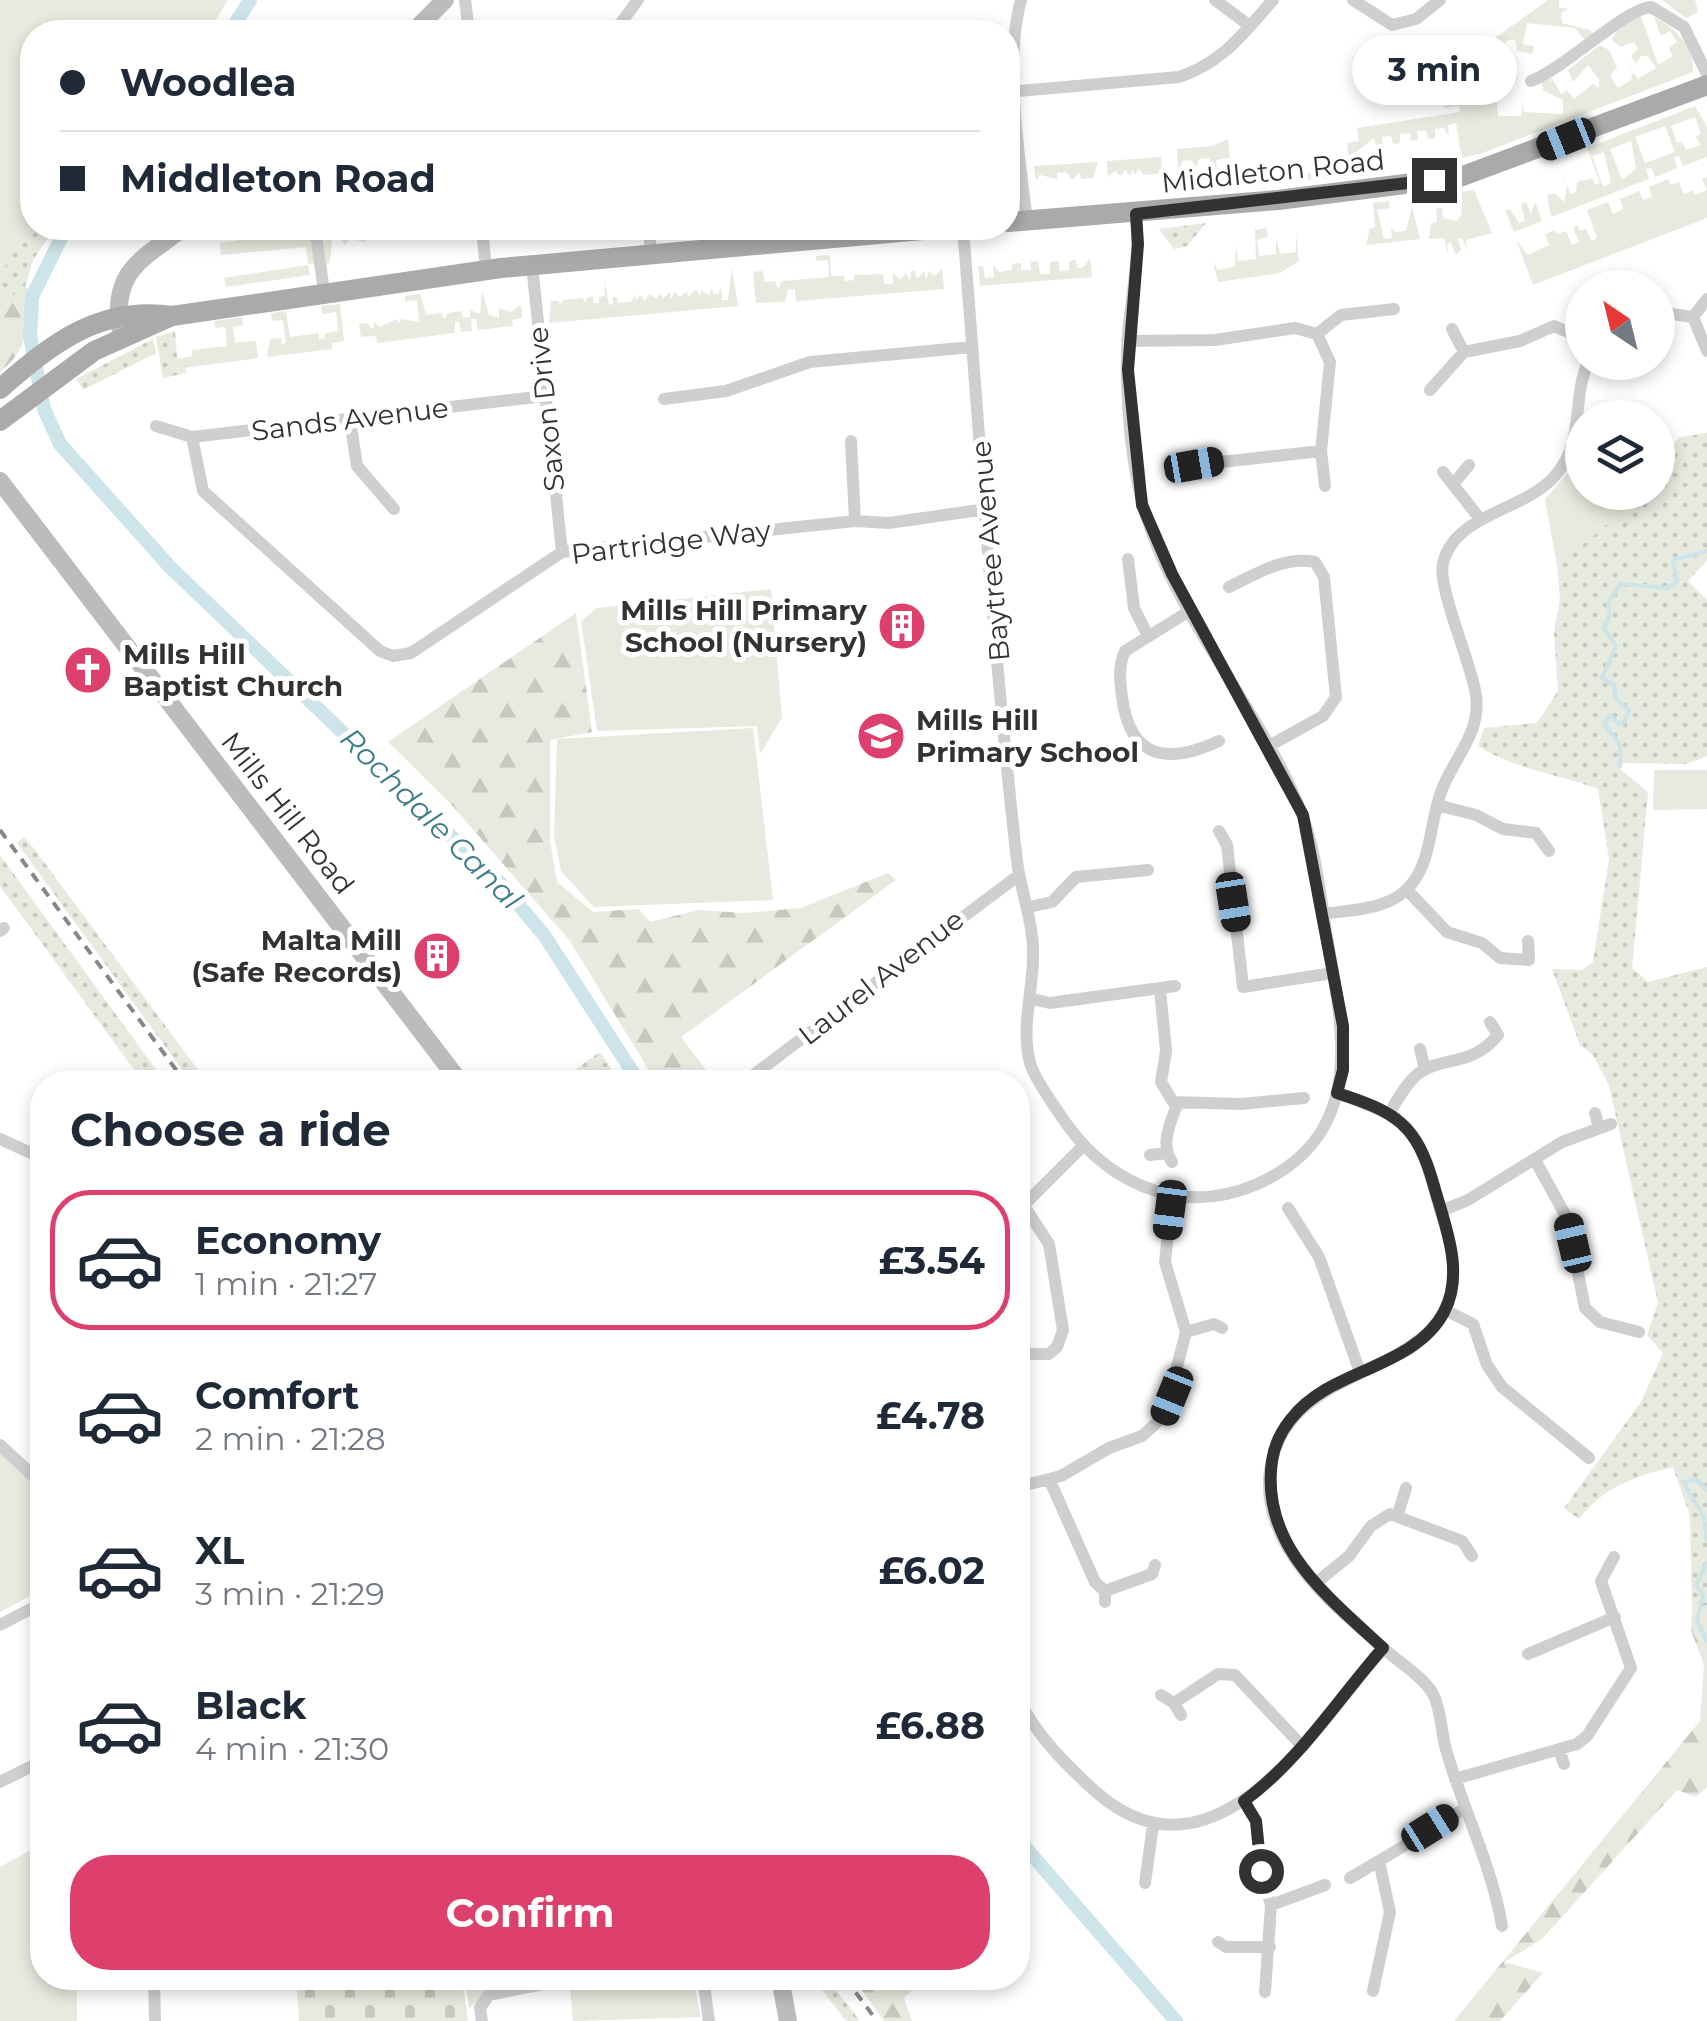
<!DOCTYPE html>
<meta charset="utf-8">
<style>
:root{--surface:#fff;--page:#f2f2f3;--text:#1f2937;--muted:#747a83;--line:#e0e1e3;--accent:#dd406c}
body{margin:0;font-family:Montserrat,sans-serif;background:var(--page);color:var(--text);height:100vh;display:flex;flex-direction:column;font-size:38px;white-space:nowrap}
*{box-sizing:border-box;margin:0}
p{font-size:32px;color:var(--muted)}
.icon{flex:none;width:55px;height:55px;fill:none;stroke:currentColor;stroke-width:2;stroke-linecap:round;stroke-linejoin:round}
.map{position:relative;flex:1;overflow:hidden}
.drawer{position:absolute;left:30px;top:1070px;width:1000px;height:920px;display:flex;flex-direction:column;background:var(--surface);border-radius:40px;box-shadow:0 5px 15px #0003}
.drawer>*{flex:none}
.top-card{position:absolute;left:20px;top:20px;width:1000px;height:220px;border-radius:40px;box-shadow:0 5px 15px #0003;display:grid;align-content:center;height:220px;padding:0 40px;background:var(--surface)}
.needle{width:65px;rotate:325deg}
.tools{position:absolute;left:1565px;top:270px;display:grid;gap:20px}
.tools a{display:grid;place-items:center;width:110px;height:110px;border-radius:50%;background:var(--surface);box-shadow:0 5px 15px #0003;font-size:50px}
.end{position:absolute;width:45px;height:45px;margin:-22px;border:12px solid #323232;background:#fff;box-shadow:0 0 0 5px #fff}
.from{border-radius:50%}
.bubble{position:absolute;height:70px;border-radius:35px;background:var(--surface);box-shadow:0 5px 15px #0003;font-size:32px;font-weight:700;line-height:70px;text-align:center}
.car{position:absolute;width:30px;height:60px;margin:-30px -15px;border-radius:12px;box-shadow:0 0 8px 2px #0007;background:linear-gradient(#222 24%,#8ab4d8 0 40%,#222 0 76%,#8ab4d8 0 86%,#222 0)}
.top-card b{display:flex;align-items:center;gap:35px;height:95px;font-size:38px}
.top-card b+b{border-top:2px solid var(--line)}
.top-card i{width:25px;height:25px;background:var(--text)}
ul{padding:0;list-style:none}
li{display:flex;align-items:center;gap:30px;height:140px;margin:0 20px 15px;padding:0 20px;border:5px solid transparent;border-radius:40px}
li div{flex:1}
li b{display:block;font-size:38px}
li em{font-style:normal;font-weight:700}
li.on{border-color:var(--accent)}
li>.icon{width:90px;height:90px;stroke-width:1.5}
h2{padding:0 40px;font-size:45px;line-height:120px}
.button{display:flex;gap:20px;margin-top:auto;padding:20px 40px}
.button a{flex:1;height:115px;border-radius:40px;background:var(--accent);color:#fff;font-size:40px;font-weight:700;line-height:115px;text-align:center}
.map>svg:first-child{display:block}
</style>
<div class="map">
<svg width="1707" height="2021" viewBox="0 0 1707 2021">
<defs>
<pattern id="grass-dots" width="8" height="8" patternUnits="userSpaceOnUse" patternTransform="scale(2.5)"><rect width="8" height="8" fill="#e7eade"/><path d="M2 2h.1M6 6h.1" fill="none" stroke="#c7c9bf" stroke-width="1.8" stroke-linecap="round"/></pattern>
<pattern id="forest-firs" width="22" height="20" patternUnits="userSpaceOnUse" patternTransform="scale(2.5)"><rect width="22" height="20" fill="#e7eade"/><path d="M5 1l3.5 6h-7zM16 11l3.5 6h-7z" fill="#c7c9bf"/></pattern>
<pattern id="cemetery-stones" width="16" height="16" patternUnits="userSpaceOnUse" patternTransform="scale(2.5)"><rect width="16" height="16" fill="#e7eade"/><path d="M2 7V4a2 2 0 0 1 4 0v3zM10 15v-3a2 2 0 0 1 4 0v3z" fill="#c7c9bf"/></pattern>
</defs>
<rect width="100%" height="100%" fill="#fff"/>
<!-- grass -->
<path fill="url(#grass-dots)" d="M1206 223 1187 246 1174 249 1159 229Z
M32 225 54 228 33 260 0 371V229Z
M175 331 178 369 185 368 186 373 163 378 156 337Z
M153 339 156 353 83 390 76 379Z
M1707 433V560L1688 581 1707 600V756L1686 764 1623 763 1620 769 1648 792 1632 968 1648 982 1707 967V1605L1692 1611 1690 1516 1673 1467C1633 1477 1604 1487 1579 1519L1564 1508 1641 1402 1663 1353 1647 1335 1658 1303 1609 1086 1593 1055 1580 1045 1552 969 1582 970 1593 962 1609 859 1598 789C1559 774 1513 769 1478 746L1484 728 1537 723 1558 691 1554 633 1560 598 1557 566 1644 493 1658 492V471L1679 437Z
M24 837 32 846 207 1082H191L17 843Z
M0 855 165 1082H143L0 886Z
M600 1052 620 1082H558Z
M813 1978H827L860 2021H846Z"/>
<!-- forest -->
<path fill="url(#forest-firs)" d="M21 286 28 288C23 330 34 344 0 372V289L11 299Z
M576 613 592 732 550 740V841L557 882 593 912 639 909 650 922 699 910 744 913 801 908 888 873 896 880 681 1037 715 1082H656L570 941 450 803 388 742Z
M1707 1605V1787L1696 1797 1677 1790 1542 1939 1505 1962 1543 1973 1500 2021H1454L1700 1721 1704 1665 1691 1630 1692 1611Z
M853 1978H924L904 1998 912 2021H884Z"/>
<!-- cemetery -->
<path fill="url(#cemetery-stones)" d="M296 1978H462L468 2021H299Z"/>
<!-- green -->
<path fill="#e7eade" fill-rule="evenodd" d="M0 0H228L208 32H32V225L0 274Z
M1548 0H1559V7L1568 9 1561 13 1562 23 1590 30 1595 36 1587 43 1575 28 1527 23 1523 44 1534 46 1533 54 1517 51 1515 39 1505 41 1518 79 1496 82 1479 97 1487 105 1496 96 1498 116H1521L1523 101 1524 112 1563 114V100L1543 90 1542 82 1552 78 1561 94 1567 90 1574 99 1593 84 1599 88V79L1588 65 1573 82 1568 70 1600 45 1609 50 1617 67 1610 76 1618 88 1631 80 1633 73 1627 63 1638 79 1656 68 1648 56H1641L1636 64 1631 56 1638 49 1634 42 1620 47 1612 40 1619 26 1641 16 1658 65 1673 56 1669 48 1677 42 1670 31 1661 36 1654 17C1675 28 1695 47 1693 72L1480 154 1452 160V156L1461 154 1456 123 1448 125 1449 137 1444 128 1435 129V138L1428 139 1426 130 1417 131 1418 140 1411 141 1410 133 1400 134V143L1393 144 1391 136 1382 137 1383 145 1376 146 1374 138 1355 153 1356 161H1361L1362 168 1373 167 1374 172 1350 169 1347 143 1359 141 1357 128 1460 112 1459 106 1445 108 1436 80Z
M1662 0H1695L1698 12 1686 18Z
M1695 106 1707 127V157L1683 166 1679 156 1674 158 1677 168 1655 177 1651 168 1646 169 1649 179 1551 217 1547 195 1554 193 1564 202 1567 187 1560 170 1571 194 1576 192 1577 182 1592 178 1595 185 1600 183 1587 148ZM1695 117 1701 134 1696 136 1700 145 1686 150 1682 142 1677 143 1671 126ZM1665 126 1675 152 1645 163 1635 137ZM1631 141 1636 169 1622 180 1610 149ZM1604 152 1611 183 1603 187 1592 156Z
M1228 139 1230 158 1216 160 1218 179 1246 176 1247 186 1217 189 1209 158 1199 159 1196 168 1191 160 1182 161V169L1178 170 1177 149 1211 146Z
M1161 157 1162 173 1144 175 1139 169 1135 175 1133 169 1130 176 1125 170 1121 176 1115 171 1108 177 1107 161Z
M1098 162 1093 178 1081 179 1080 172 1072 180 1066 172 1057 173V179L1040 175 1036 181 1034 166Z
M1340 165 1341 176 1294 181 1292 170 1306 169 1308 174Z
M1706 177 1707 179V218L1533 285 1516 240 1528 255 1549 245 1545 234 1555 230 1558 234 1566 231 1572 245 1579 242 1573 228 1577 225 1580 231 1586 229 1592 241 1597 238 1587 210 1608 202 1613 214 1623 209 1620 199 1639 191 1643 200 1652 197 1649 187 1668 179 1671 185 1679 182 1684 194 1693 190 1695 195 1707 190 1702 178Z
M1474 190 1492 233 1466 240 1467 250 1462 238 1458 239 1461 250 1456 255 1451 243 1447 244 1449 258 1444 238 1429 239 1431 223 1437 222 1436 204H1422V198L1441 195 1443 218 1457 221 1462 213 1460 198H1450V194Z
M1389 201 1390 208 1377 210 1384 239 1392 238 1391 227 1395 232 1406 231 1412 207 1420 239 1366 245 1370 228 1375 227 1373 203Z
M1535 201 1542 221 1514 232 1505 211 1510 209 1519 223 1525 221 1521 204 1526 202 1531 215Z
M370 228 372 234 376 228 434 229 412 237 411 232H402V238L394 240 392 233 383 234 380 241 375 235 366 236V242L350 239 345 245 341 239 332 240 330 263 326 264 322 229Z
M1266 228 1268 237 1257 240 1259 256 1276 254V238L1280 254 1296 252V234L1299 261 1280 273 1218 282 1213 262 1218 270 1235 267 1236 244 1238 261 1256 259 1255 230Z
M304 231 310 232 314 263 308 264 306 247 221 255 220 243Z
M830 255 831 276H844L845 281 854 280V275L883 274 884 284H893V273L901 280 906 272 910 281 911 271H915L917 279 924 271 926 280 929 271 935 276 942 269 944 289 796 301 795 289H788L785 302 756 303 753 272 762 271 765 282 775 281 778 288 782 281 829 277 828 260 816 261V256Z
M1090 258 1092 277 980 286 978 266H983L985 278 994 277 993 265 999 272 1012 270V264L1021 263V270H1031V262L1038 261 1040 274H1050V262L1059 261V271L1069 270V261L1076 260 1077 268H1082Z
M308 265 310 275 226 287 224 278Z
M732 268 738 306 549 323 551 301H559L560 306 563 300 582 298 586 303V298L593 297 594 303H599V297L605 296 604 279 609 305 613 304V297H617L618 303 631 302 635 295 636 301 640 295 645 301 649 294 657 299 661 293 662 299 670 292 671 299 675 292 680 297 687 291 688 297 696 290 701 296V290L709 295 712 288 713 294H718L721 288 722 300H728Z
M482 291 489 315 499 318V308L511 312 521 305 522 318 512 320 513 326 478 330 476 319H471L472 331 461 332 459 322H455V333L377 343 376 336 361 337 359 324 368 323 370 328H374V322L380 327 397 319 398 325 401 319 419 322 417 300 405 301V296L420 294 426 315 442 313 444 319 448 313 461 311 463 318 470 317V310L480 314Z
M340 304 344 341 332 343V349L267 357 270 339 281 338 282 344 286 343 283 320 272 321 271 313 286 311 290 337 319 333V339L325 338V333L338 331 336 312 322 314 321 306Z
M242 317 243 325 233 327 235 343 256 341 258 358 177 369 175 359 192 356V350L227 346 225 327 215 328 214 321Z
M1577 462 1582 465V492L1641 496 1557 566 1545 499Z
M771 589 782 718 760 754 757 726 597 731 581 621 597 608Z
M753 728 773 900 594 907 561 871 554 835 557 739Z
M1654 770H1707V809L1653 810Z
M0 1450 42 1488V1590L0 1612Z
M42 1844V1978H77V2021H0V1867Z
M465 1978H527L504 1983 469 2008Z
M608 1978H693L701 2017 573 2021 570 1987Z"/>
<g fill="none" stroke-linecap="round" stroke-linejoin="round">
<!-- stream -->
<path stroke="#cce4ea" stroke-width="4" d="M1620 766V745L1604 723 1611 715 1618 724 1624 722 1629 710 1616 699 1614 685 1602 678 1616 646 1604 628 1610 615 1608 603 1621 584 1668 588 1677 581 1673 560 1707 551
M1707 1490 1696 1479 1683 1482 1704 1517 1707 1540
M1707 1563 1696 1585 1703 1595 1697 1621 1707 1641
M1176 2020V2021"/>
<!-- canal -->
<path stroke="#cce4ea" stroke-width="14" d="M230 32 250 0
M66 228 32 297 30 336 44 409 60 444 170 567 500 883 544 935 639 1082
M1018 1839 1176 2021"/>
<!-- street -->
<path stroke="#cfcfcf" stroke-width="12" d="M465 0 469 32
M1021 0C1004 62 1019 156 1027 221
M1215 0 1250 26
M1353 0 1392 25 1416 19 1440 0
M614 32 638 0
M1531 81C1568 66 1626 8 1651 7L1684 27 1707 74
M1008 92 1179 77C1222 63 1244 33 1273 0
M315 228 324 291
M482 228 486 270
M649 228 651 254
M963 228C980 438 993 651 1017 861 1020 886 1029 910 1032 936 1038 979 1018 1025 1031 1066 1037 1082 1049 1098 1059 1113 1102 1180 1176 1218 1255 1185 1368 1136 1343 1032 1327 937 1320 895 1316 848 1300 809 1258 705 1174 616 1144 508 1130 461 1124 382 1128 333 1132 293 1140 255 1136 214
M532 265 562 552
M1707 299 1693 317 1707 351
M1658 312 1693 317
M1452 329 1464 352
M1317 334 1341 315 1394 309
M1127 341 1215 340 1295 328 1317 334 1330 362 1321 451 1325 486
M1430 390 1464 352 1520 341 1554 326 1582 338
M664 399 726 391 810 362 972 347
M350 420 357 466 394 509
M156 426 192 437 545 396
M192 437 203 491 380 651 393 656 411 653 562 552 855 521 889 523 986 509
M851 441 855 521
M1194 465 1321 451
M1443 472 1481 520
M1455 482 1469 465
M1128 559 1134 608 1147 634
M1229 587C1256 574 1284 556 1315 562L1324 577 1336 697 1323 716 1269 746
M1191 610 1125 651C1118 666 1120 681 1122 697 1130 759 1167 765 1219 741
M1437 805 1476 815 1503 829 1536 833 1549 851
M1219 831 1227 845 1243 987 1333 973
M1407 890 1447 932 1482 943 1500 958 1529 960 1528 941
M1029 907 1052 902 1076 877 1148 870
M1323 914C1349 910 1383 910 1404 892 1434 866 1428 821 1443 787 1456 755 1481 733 1476 695 1471 662 1437 587 1443 563 1455 514 1523 511 1554 477 1586 442 1571 401 1588 362
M0 931 4 928
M1160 989 1166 1051 1161 1082 1173 1102 1241 1104 1304 1098
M1032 999 1050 1003 1175 986
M1420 1049 1425 1070
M744 1082 1019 875
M1337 1093C1409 1119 1417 1125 1437 1199 1444 1223 1454 1249 1453 1273 1451 1386 1278 1354 1269 1479 1265 1552 1339 1610 1389 1653 1403 1665 1424 1678 1433 1694 1441 1709 1441 1729 1445 1746 1461 1805 1492 1865 1502 1926
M1390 1112C1398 1099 1407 1082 1419 1073 1445 1055 1470 1068 1498 1035L1490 1022
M1595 1113 1599 1128
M0 1139 42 1158
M1150 1155 1166 1153
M1535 1160 1567 1218 1585 1308 1600 1322 1639 1332
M1172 1162C1160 1145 1170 1123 1177 1105
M1288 1208 1319 1257 1360 1372
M1020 1209 1082 1147
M1441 1211 1468 1200 1562 1142 1611 1124
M1445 1310 1473 1324 1487 1365 1502 1387 1589 1458
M1186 1332 1214 1324 1222 1328
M1018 1354H1049L1057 1347 1063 1330 1049 1244 1024 1206
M0 1445 42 1484
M1050 1481 1095 1582 1105 1591V1602
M1018 1487 1061 1476 1109 1448 1142 1436 1164 1416 1186 1332 1165 1262 1172 1196
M1398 1514 1406 1488
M1316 1583 1349 1556 1371 1526 1390 1514 1462 1541 1472 1556
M1105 1591 1152 1574 1155 1565
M0 1625 42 1603
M1528 1654 1615 1617
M1161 1695 1174 1703 1181 1715
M1018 1698C1036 1735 1066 1765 1096 1792 1215 1896 1316 1726 1383 1648
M1174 1703 1218 1674 1235 1675 1303 1747
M1559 1749 1564 1764
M1455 1779 1577 1744 1587 1736 1631 1668 1601 1581 1614 1557
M0 1782 42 1761
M1244 1801 1256 1821 1261 1871 1271 1905 1265 1992
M1350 1878 1379 1861
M1145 1883 1153 1825
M1271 1905 1325 1885
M1218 1942 1226 1947H1270
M154 1978 155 2021
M703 1978 709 2021
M1373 1991 1390 1912 1379 1861 1464 1809
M482 2021 480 2008 489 1995 572 1978"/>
<!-- secondary -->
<path stroke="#bcbcbc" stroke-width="18" d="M413 32 445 0
M120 328C112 270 143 259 183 228
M0 481 460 1082
M780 1978 788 2021"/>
<!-- primary -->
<path stroke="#aaa" stroke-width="20" d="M1008 222 1278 200 1460 177 1707 85
M0 389C51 344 100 305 172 316L501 268 945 228
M0 421 94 351 172 316"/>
<!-- rail -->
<path stroke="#878787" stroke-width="4" stroke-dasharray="10 8" stroke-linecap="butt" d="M0 830 185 1082
M845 1978 877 2021"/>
</g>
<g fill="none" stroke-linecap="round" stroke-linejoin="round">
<!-- route -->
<path stroke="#323232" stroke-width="12" d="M1261 1871 1256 1821 1244 1801C1301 1759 1337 1700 1383 1648 1327 1596 1260 1545 1272 1461 1276 1431 1299 1405 1325 1390 1364 1367 1422 1355 1444 1312 1465 1273 1445 1225 1434 1186 1417 1124 1396 1112 1337 1093L1343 1070V1026L1303 815 1172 574 1142 505 1128 370 1138 244 1136 214 1434 180"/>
</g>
<!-- icons -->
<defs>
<g id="building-disc" transform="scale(2.5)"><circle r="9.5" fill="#dd406c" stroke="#fff"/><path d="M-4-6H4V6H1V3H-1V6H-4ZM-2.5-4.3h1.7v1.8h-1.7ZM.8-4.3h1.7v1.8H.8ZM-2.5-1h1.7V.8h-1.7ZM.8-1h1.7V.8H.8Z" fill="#fff"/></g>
<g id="church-disc" transform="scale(2.5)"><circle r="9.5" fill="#dd406c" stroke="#fff"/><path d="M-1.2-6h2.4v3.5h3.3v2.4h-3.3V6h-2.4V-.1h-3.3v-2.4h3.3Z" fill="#fff"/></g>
<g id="school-disc" transform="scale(2.5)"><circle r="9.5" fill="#dd406c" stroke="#fff"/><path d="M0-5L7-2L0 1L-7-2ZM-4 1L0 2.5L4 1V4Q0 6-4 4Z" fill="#fff"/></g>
</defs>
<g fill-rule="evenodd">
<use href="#building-disc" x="902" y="626"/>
<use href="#church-disc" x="88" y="670"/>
<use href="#school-disc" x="881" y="736"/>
<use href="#building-disc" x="437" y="956"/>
</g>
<g text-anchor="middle" stroke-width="10" stroke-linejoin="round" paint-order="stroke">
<!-- street labels -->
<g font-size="28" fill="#323232" stroke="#fff">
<text transform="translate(1273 171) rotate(-6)" y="10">Middleton Road</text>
<text transform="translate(546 409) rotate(-96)" y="10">Saxon Drive</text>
<text transform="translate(350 419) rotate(-7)" y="10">Sands Avenue</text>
<text transform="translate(671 542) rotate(-7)" y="10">Partridge Way</text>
<text transform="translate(990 551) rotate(-95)" y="10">Baytree Avenue</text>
<text transform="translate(288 813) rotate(52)" y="10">Mills Hill Road</text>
<text transform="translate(881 977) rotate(-38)" y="10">Laurel Avenue</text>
</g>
<!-- poi labels -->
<g font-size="28" font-weight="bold" fill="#323232" stroke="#fff" text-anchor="end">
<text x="867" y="620">Mills Hill Primary<tspan x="867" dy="32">School (Nursery)</tspan></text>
<text x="123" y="664" text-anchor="start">Mills Hill<tspan x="123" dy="32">Baptist Church</tspan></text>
<text x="916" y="730" text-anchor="start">Mills Hill<tspan x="916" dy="32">Primary School</tspan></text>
<text x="402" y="950">Malta Mill<tspan x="402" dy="32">(Safe Records)</tspan></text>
</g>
<!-- water labels -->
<g font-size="30" font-style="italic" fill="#407d8b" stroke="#fff">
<text transform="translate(431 819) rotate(45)" y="10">Rochdale Canal</text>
</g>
</g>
</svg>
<div class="tools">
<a><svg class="needle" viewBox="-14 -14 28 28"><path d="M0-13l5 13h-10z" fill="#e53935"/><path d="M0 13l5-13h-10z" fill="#747a83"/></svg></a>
<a><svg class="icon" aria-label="layers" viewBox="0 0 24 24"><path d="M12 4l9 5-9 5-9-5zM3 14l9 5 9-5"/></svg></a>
</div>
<i class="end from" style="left:1261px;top:1871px"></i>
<i class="end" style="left:1434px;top:180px"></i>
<div class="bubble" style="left:1352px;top:35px;width:165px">3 min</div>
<i class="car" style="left:1566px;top:139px;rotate:248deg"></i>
<i class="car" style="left:1194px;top:465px;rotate:80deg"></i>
<i class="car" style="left:1233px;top:902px;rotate:171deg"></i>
<i class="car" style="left:1170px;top:1210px;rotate:187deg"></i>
<i class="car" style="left:1573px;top:1243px;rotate:347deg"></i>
<i class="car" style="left:1172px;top:1396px;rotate:202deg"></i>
<i class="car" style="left:1430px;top:1828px;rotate:58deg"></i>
<div class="top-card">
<b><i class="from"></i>Woodlea</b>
<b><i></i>Middleton Road</b>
</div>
<section class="drawer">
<h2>Choose a ride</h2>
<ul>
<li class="on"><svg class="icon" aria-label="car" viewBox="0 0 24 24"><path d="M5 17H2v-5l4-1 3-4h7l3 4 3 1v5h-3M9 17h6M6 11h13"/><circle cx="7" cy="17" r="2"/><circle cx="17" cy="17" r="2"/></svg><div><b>Economy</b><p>1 min · 21:27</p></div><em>£3.54</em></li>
<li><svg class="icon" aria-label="car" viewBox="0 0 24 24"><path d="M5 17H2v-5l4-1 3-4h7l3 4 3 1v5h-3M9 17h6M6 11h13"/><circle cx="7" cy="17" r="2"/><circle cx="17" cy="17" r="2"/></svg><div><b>Comfort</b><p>2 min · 21:28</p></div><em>£4.78</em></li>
<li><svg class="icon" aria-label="car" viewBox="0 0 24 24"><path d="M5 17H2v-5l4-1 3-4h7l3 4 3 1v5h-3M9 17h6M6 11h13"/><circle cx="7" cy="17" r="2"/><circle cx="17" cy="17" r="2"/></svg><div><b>XL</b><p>3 min · 21:29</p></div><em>£6.02</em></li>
<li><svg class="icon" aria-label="car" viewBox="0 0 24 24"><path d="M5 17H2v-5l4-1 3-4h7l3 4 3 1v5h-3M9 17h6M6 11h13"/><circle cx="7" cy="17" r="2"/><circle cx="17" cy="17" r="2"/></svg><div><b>Black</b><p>4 min · 21:30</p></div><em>£6.88</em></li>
</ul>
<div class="button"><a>Confirm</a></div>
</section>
</div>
